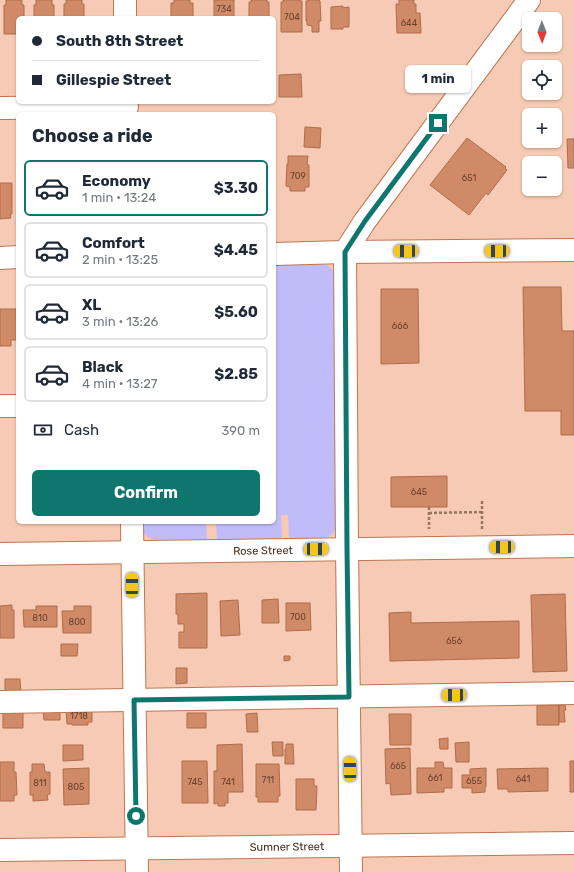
<!DOCTYPE html>
<meta charset="utf-8">
<style>
:root{--surface:#fff;--page:#f2f2f3;--text:#1f2937;--muted:#747a83;--line:#e0e1e3;--accent:#0f766e}
body{margin:0;font-family:Rubik,sans-serif;background:var(--page);color:var(--text);height:100vh;display:flex;flex-direction:column;font-size:15px;white-space:nowrap}
*{box-sizing:border-box;margin:0}
p{font-size:13px;color:var(--muted)}
.icon{flex:none;width:22px;height:22px;fill:none;stroke:currentColor;stroke-width:2;stroke-linecap:round;stroke-linejoin:round}
.map{position:relative;flex:1;overflow:hidden}
.drawer{position:absolute;left:16px;top:112px;width:260px;height:412px;display:flex;flex-direction:column;background:var(--surface);border-radius:6px;box-shadow:0 1px 3px #0004}
.drawer>*{flex:none}
.guide{position:absolute;left:16px;top:16px;width:260px;height:88px;border-radius:6px;box-shadow:0 1px 3px #0004;display:grid;align-content:center;height:88px;padding:0 16px;background:var(--surface)}
.needle{width:26px;rotate:179deg}
.tools{position:absolute;left:522px;top:12px;display:grid;gap:8px}
.tools a{display:grid;place-items:center;width:40px;height:40px;border-radius:6px;background:var(--surface);box-shadow:0 1px 3px #0004;font-size:20px}
.end{position:absolute;width:18px;height:18px;margin:-9px;border:5px solid #0f766e;background:#fff;box-shadow:0 0 0 2px #fff}
.from{border-radius:50%}
.bubble{position:absolute;height:28px;border-radius:6px;background:var(--surface);box-shadow:0 1px 3px #0004;font-size:13px;font-weight:700;line-height:28px;text-align:center}
.car{position:absolute;width:12px;height:24px;margin:-12px -6px;border-radius:5px;box-shadow:0 0 3px 1px #0007;background:linear-gradient(#f5c518 24%,#345 0 40%,#f5c518 0 76%,#345 0 86%,#f5c518 0)}
.guide b{display:flex;align-items:center;gap:14px;height:38px;font-size:15px}
.guide b+b{border-top:1px solid var(--line)}
.guide i{width:10px;height:10px;background:var(--text)}
ul{padding:0;list-style:none}
li{display:flex;align-items:center;gap:12px;height:56px;margin:0 8px 6px;padding:0 8px;border:2px solid var(--line);border-radius:6px}
li div{flex:1}
li b{display:block;font-size:15px}
li em{font-style:normal;font-weight:700}
li.current{border-color:var(--accent)}
li>.icon{width:36px;height:36px;stroke-width:1.5}
h2{padding:0 16px;font-size:18px;line-height:48px}
.pay{display:flex;align-items:center;gap:10px;height:44px;padding:0 16px;font-size:15px}
.pay p{margin-inline-start:auto}
.action{display:flex;gap:8px;margin-top:auto;padding:8px 16px}
.action a{flex:1;height:46px;border-radius:6px;background:var(--accent);color:#fff;font-size:16px;font-weight:700;line-height:46px;text-align:center}
.map>svg:first-child{display:block}
</style>
<div class="map">
<svg width="574" height="872" viewBox="0 0 574 872">
<rect width="100%" height="100%" fill="#f6cab4"/>
<!-- green -->
<path fill="#c0bcf9" d="M319 264 327 265 339 276 337 525C335 529 334 533 330 536 325 540 297 538 289 538L288 515H281L282 538 217 539 216 522H274V265Z
M142 522H206L207 539 155 540C144 537 142 533 142 522Z"/>
<!-- building -->
<path fill="#d08a67" stroke="#af6c49" d="M6 0H22V5H24V18H18V34H4V5H6Z
M36 0H52V5H54V18H34V5H36Z
M66 0H82V4H84V18H64V4H66Z
M174 0H190V3H193V18H171V3H174Z
M214 0H234V18H214Z
M251 0H267V2H269V18H249V2H251Z
M283 0H300V1H302V32H281V2H283Z
M308 0H319V1H320L321 21H319V32H312V26L307 25V21H306V1H308Z
M399 0H414V4H416V13H420L421 33H397L396 4H399Z
M343 6V8L349 7V27H343V29H331V7Z
M301 74 302 97H279V75Z
M305 127 321 128 320 148 304 147Z
M467 138 506 167 505 168 507 170 488 195 486 193 469 215 430 185Z
M567 139H574V168H568Z
M288 156H308L307 164 309 165V187H305V191H290V187L286 186 287 164H288Z
M0 183H12V214H10L11 218 0 219Z
M523 287H561L562 331H574V435H561V411H525Z
M381 289H418L419 363 381 364Z
M0 309H16L17 340H11V346H0Z
M447 476V507H391V477Z
M207 593V648H179V632H184V624H178V614H176V594Z
M565 594 567 671 533 672 531 595Z
M278 599 279 623H262V600Z
M238 600 240 635 221 636 220 601Z
M286 603H310L311 630 286 631Z
M12 605V610H14V638H0V606Z
M36 606H57V627H24L23 610H36Z
M74 606H91V633H63L62 611H74Z
M411 612V623L519 621V658L390 661 389 613Z
M61 644H78L77 656H61Z
M284 656H290V660L284 661Z
M176 668H187V683L176 684Z
M5 679H20L21 694 5 695Z
M537 705H559V725H537Z
M559 705H565L566 710H564L565 722H559Z
M3 707H23V728H3Z
M43 709H60V720H44Z
M66 709H92V722H88V725H72V724H67Z
M187 713H206V728H187Z
M257 713 258 732H247L246 714Z
M389 714H411V745H390Z
M448 738V749H440L439 739Z
M272 742H283V756H273Z
M469 742V762H456L455 743Z
M242 744 243 792H228V803H225V806H218V803L214 804V771H217V745Z
M286 744H293L294 764H285V749H286Z
M63 745H83V760L63 761Z
M410 748 411 794 391 795 390 783 386 784 385 749Z
M182 761H207L208 803H182Z
M570 761H574V792H570Z
M0 762H14V772H16L17 795H14V801H0Z
M435 762H443L444 768H452V788H444V792L417 793V768H435Z
M32 764H44L45 772H50V794L47 795 48 800 33 801V795H30V772H32Z
M256 764H279L280 796H278V802H258V797H256Z
M89 768V804L64 805 63 769Z
M486 768V787H485V792L472 793V788H462V775H470V769Z
M548 768V791L508 792V789H498L497 769Z
M296 779H314V786H317L316 810H296Z"/>
<g fill="none" stroke-linecap="round" stroke-linejoin="round">
<!-- minor casing -->
<g stroke="#bb7754" stroke-width="24">
<g id="minor">
<path d="M125 0V18"/>
<path d="M0 108 127 107"/>
<path d="M345 252 347 549 351 872"/>
<path d="M345 252 365 221 529 0"/>
<path d="M274 254 345 252 574 250"/>
<path d="M0 258 18 257"/>
<path d="M0 406H18"/>
<path d="M132 522 137 872"/>
<path id="s1" d="M0 554 574 546"/>
<path d="M0 702 574 693"/>
<path id="s2" d="M0 850 574 843"/>
</g>
</g>
<!-- path -->
<path stroke="#977362" stroke-width="2.5" stroke-dasharray="3 2" stroke-linecap="butt" d="M482 501V530
M429 507V529
M429 513 481 512"/>
<!-- minor -->
<use href="#minor" stroke="#fff" stroke-width="22"/>
</g>
<g fill="none" stroke-linecap="round" stroke-linejoin="round">
<!-- route -->
<path stroke="#0f766e" stroke-width="5" d="M136 816 134 700 349 697 347 549 345 252 365 221 438 123"/>
</g>
<g text-anchor="middle" stroke-width="3.5" stroke-linejoin="round" paint-order="stroke">
<!-- number labels -->
<g font-size="9" fill="#6a4330">
<text x="224" y="12">734</text>
<text x="292" y="20">704</text>
<text x="409" y="26">644</text>
<text x="298" y="179">709</text>
<text x="469" y="181">651</text>
<text x="400" y="329">666</text>
<text x="419" y="495">645</text>
<text x="298" y="620">700</text>
<text x="40" y="621">810</text>
<text x="77" y="625">800</text>
<text x="454" y="644">656</text>
<text x="79" y="719">1718</text>
<text x="398" y="769">665</text>
<text x="435" y="781">661</text>
<text x="523" y="782">641</text>
<text x="268" y="783">711</text>
<text x="474" y="784">655</text>
<text x="195" y="785">745</text>
<text x="228" y="785">741</text>
<text x="40" y="786">811</text>
<text x="76" y="790">805</text>
</g>
<!-- street labels -->
<g font-size="11" fill="#482b1d" stroke="#f6cab4">
<text dy="4" stroke="none"><textPath href="#s1" startOffset="263">Rose Street</textPath></text>
<text dy="4" stroke="none"><textPath href="#s2" startOffset="287">Sumner Street</textPath></text>
</g>
</g>
</svg>
<div class="tools">
<a><svg class="needle" viewBox="-14 -14 28 28"><path d="M0-13l5 13h-10z" fill="#e53935"/><path d="M0 13l5-13h-10z" fill="#747a83"/></svg></a>
<a><svg class="icon" aria-label="locate" viewBox="0 0 24 24"><circle cx="12" cy="12" r="6"/><path d="M12 2v4M12 18v4M2 12h4M18 12h4"/></svg></a>
<a>+</a>
<a>−</a>
</div>
<i class="end from" style="left:136px;top:816px"></i>
<i class="end" style="left:438px;top:123px"></i>
<div class="bubble" style="left:405px;top:65px;width:66px">1 min</div>
<i class="car" style="left:406px;top:251px;rotate:270deg"></i>
<i class="car" style="left:497px;top:251px;rotate:270deg"></i>
<i class="car" style="left:502px;top:547px;rotate:269deg"></i>
<i class="car" style="left:316px;top:549px;rotate:89deg"></i>
<i class="car" style="left:132px;top:585px;rotate:0deg"></i>
<i class="car" style="left:454px;top:695px;rotate:269deg"></i>
<i class="car" style="left:350px;top:769px;rotate:359deg"></i>
<div class="guide">
<b><i class="from"></i>South 8th Street</b>
<b><i></i>Gillespie Street</b>
</div>
<section class="drawer">
<h2>Choose a ride</h2>
<ul>
<li class="current"><svg class="icon" aria-label="car" viewBox="0 0 24 24"><path d="M5 17H2v-5l4-1 3-4h7l3 4 3 1v5h-3M9 17h6M6 11h13"/><circle cx="7" cy="17" r="2"/><circle cx="17" cy="17" r="2"/></svg><div><b>Economy</b><p>1 min · 13:24</p></div><em>$3.30</em></li>
<li><svg class="icon" aria-label="car" viewBox="0 0 24 24"><path d="M5 17H2v-5l4-1 3-4h7l3 4 3 1v5h-3M9 17h6M6 11h13"/><circle cx="7" cy="17" r="2"/><circle cx="17" cy="17" r="2"/></svg><div><b>Comfort</b><p>2 min · 13:25</p></div><em>$4.45</em></li>
<li><svg class="icon" aria-label="car" viewBox="0 0 24 24"><path d="M5 17H2v-5l4-1 3-4h7l3 4 3 1v5h-3M9 17h6M6 11h13"/><circle cx="7" cy="17" r="2"/><circle cx="17" cy="17" r="2"/></svg><div><b>XL</b><p>3 min · 13:26</p></div><em>$5.60</em></li>
<li><svg class="icon" aria-label="car" viewBox="0 0 24 24"><path d="M5 17H2v-5l4-1 3-4h7l3 4 3 1v5h-3M9 17h6M6 11h13"/><circle cx="7" cy="17" r="2"/><circle cx="17" cy="17" r="2"/></svg><div><b>Black</b><p>4 min · 13:27</p></div><em>$2.85</em></li>
</ul>
<div class="pay"><svg class="icon" aria-label="cash" viewBox="0 0 24 24"><path d="M3 7h18v10H3z"/><circle cx="12" cy="12" r="2"/></svg>Cash<p>390 m</p></div>
<div class="action"><a>Confirm</a></div>
</section>
</div>
